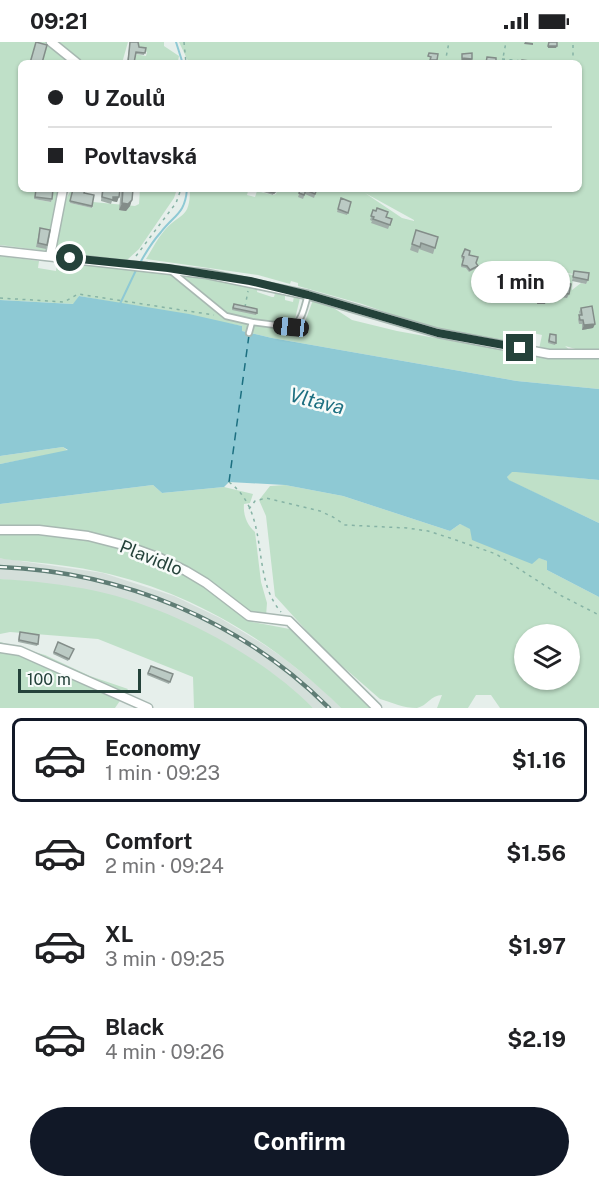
<!DOCTYPE html>
<meta charset="utf-8">
<style>
:root{--surface:#fff;--page:#f2f2f2;--text:#202124;--muted:#757577;--line:#e0e0e0;--accent:#111827}
body{margin:0;font-family:"Public Sans",sans-serif;background:var(--page);color:var(--text);height:100vh;display:flex;flex-direction:column;font-size:22px;white-space:nowrap}
*{box-sizing:border-box;margin:0}
p{font-size:20px;color:var(--muted)}
.icon{flex:none;width:33px;height:33px;fill:none;stroke:currentColor;stroke-width:2;stroke-linecap:round;stroke-linejoin:round}
.map{position:relative;height:666px;overflow:hidden}
.sheet{display:flex;flex-direction:column;background:var(--surface);flex:1}
.sheet>*{flex:none}
.guide{position:absolute;left:18px;top:18px;width:564px;height:132px;border-radius:9px;box-shadow:0 2px 4px #0004;display:grid;align-content:center;height:132px;padding:0 30px;background:var(--surface)}
.fabs{position:absolute;left:514px;top:582px;display:grid;gap:12px}
.fabs a{display:grid;place-items:center;width:66px;height:66px;border-radius:50%;background:var(--surface);box-shadow:0 2px 4px #0004;font-size:30px}
.scale{position:absolute;left:18px;bottom:15px;width:123px;box-sizing:border-box;padding-left:6px;border:3px solid #24423a;border-top:0;font-size:16px;line-height:21px;white-space:nowrap;color:#24423a;-webkit-text-stroke:4px #f7fbf9;paint-order:stroke}
.end{position:absolute;width:27px;height:27px;margin:-14px;border:8px solid #24423a;background:#fff;box-shadow:0 0 0 3px #fff}
.from{border-radius:50%}
.bubble{position:absolute;height:42px;border-radius:21px;background:var(--surface);box-shadow:0 2px 4px #0004;font-size:20px;font-weight:700;line-height:42px;text-align:center}
.car{position:absolute;width:18px;height:36px;margin:-18px -9px;border-radius:8px;box-shadow:0 0 4px 2px #0007;background:linear-gradient(#222 24%,#8ab4d8 0 40%,#222 0 76%,#8ab4d8 0 86%,#222 0)}
.guide b{display:flex;align-items:center;gap:21px;height:57px;font-size:22px}
.guide b+b{border-top:2px solid var(--line)}
.guide i{width:15px;height:15px;background:var(--text)}
ul{padding:10px 0 0;list-style:none}
li{display:flex;align-items:center;gap:18px;height:84px;margin:0 12px 9px;padding:0 18px;border:3px solid transparent;border-radius:9px}
li div{flex:1}
li b{display:block;font-size:22px}
li em{font-style:normal;font-weight:700}
li.active{border-color:var(--accent)}
li>.icon{width:54px;height:54px;stroke-width:1.5}
.action{display:flex;gap:12px;margin-top:auto;padding:12px 30px}
.action a{flex:1;height:69px;border-radius:36px;background:var(--accent);color:#fff;font-size:24px;font-weight:700;line-height:69px;text-align:center}
.status{display:flex;justify-content:space-between;align-items:center;height:42px;padding:0 30px;background:var(--surface);direction:ltr}
.status svg{height:16px;fill:currentColor}
.map>svg:first-child{display:block}
</style>
<div class="status"><b>09:21</b><svg viewBox="0 0 49 12"><path d="M0 12V9h3v3zM5 12V6h3v6zM10 12V3h3v9zM15 12V0h3v12zM26 1h20v11H26zM47 4h2v5h-2z"/></svg></div>
<div class="map">
<svg width="599" height="666" viewBox="0 0 599 666">
<rect width="100%" height="100%" fill="#e6efeb"/>
<!-- built -->
<path fill="#d4dfda" d="M0 516 103 531 174 554 220 576 263 602 285 617 323 648 341 666H313L273 632 232 605 167 573 75 545 0 537Z"/>
<!-- green -->
<path fill="#bfe0c8" fill-rule="evenodd" d="M0 0H47L75 21H21V147H36L34 157 51 160 53 149 59 150 47 209 0 203Z
M55 0H128L122 21H80Z
M137 0H164V4L179 14 178 19H173V21H134L135 12 146 14 147 10 138 7Z
M179 0H599V309L579 308 565 304 571 309 539 307 542 293 533 291 529 305 432 286 362 262 298 244V241L291 239 290 242 258 233 146 217C152 208 157 197 164 189 180 170 190 178 190 147H242L248 149 247 153 255 155 257 149 273 153 276 152 278 147H579V21H189ZM365 151 414 178V179L402 176ZM540 227 587 234 586 242 581 241 572 248 573 233Z
M140 147H177L174 156 139 207 127 218 55 212 64 160 70 150H72L70 161 92 166 93 160 135 164 139 162Z
M0 214 39 219 38 226 56 229 57 221 206 234 258 244 257 250 272 255H274L275 251 285 254V258L293 260 294 254 300 256 295 277 299 284 303 285 313 258 326 261 352 278 397 289 519 311 565 316H599V347L517 339 272 296 242 289V284L79 254 74 262 0 258Z
M63 405 68 409 0 422V414Z
M512 429 599 438V481L508 438 507 435Z
M153 443 162 451 224 445 253 452 250 461 244 462C243 473 247 483 255 490L261 540 267 561 266 574 250 571 215 544 93 492 49 484 0 485V462Z
M285 443 343 454 450 489 460 482 547 519V528L599 555V666H500L491 653H476L468 666H437L442 653C431 653 427 664 417 666 403 666 393 661 380 657L325 609 275 554 266 474 259 458 270 444ZM525 592H570V638H525Z
M35 490 78 494 123 505 172 524 222 556 252 580 295 588 374 666H341C276 601 190 549 100 530 77 525 55 522 32 520 21 518 10 519 0 516V491Z
M0 537C32 539 64 542 96 549 169 565 260 612 313 666H194L193 635 98 597 10 590 0 592Z
M0 600 45 613 90 634 128 647 115 666H0Z"/>
<!-- water -->
<path fill="#8ec9d4" d="M79 254 189 272 242 284V289L272 296 517 339 599 347V438L516 430H512L507 435 509 438 599 481V555L547 528V519L539 516 532 522 472 498 470 487 460 482 450 489 343 454 285 443 229 440 224 445 162 451 153 443 0 462V422L68 408 63 405 0 414V258L73 262Z"/>
<g fill="none" stroke-linecap="round" stroke-linejoin="round">
<!-- stream -->
<path stroke="#8ec9d4" stroke-width="2" d="M176 0 182 19
M140 221C146 210 153 199 161 190 175 172 185 172 187 147
M119 264 137 226"/>
<!-- ferry -->
<path stroke="#1c6f80" stroke-width="1.5" stroke-dasharray="8 6" stroke-linecap="butt" d="M229 440 249 293"/>
<!-- lane casing -->
<g stroke="#a8b8b2" stroke-width="8">
<path id="lane" d="M171 229 226 274 252 280 291 285C303 279 304 265 308 253
M249 291 252 280"/>
</g>
<!-- street casing -->
<g stroke="#a8b8b2" stroke-width="11">
<path id="street" d="M51 0 77 21
M0 209 207 232 308 253 438 291 549 312H599
M50 214 63 147
M0 488H39L88 494 127 504 160 516 186 529 206 541 249 574 289 579 377 666
M0 606 20 609 148 666"/>
</g>
<!-- path -->
<path stroke="#86b3a5" stroke-width="1.5" stroke-dasharray="3 4.5" stroke-linecap="butt" d="M184 0 186 21
M502 17 522 19
M527 20 536 21
M445 21 449 0
M502 21 506 0
M573 21V0
M136 214 176 161 181 147
M0 256 64 260 78 252 214 273
M245 265 248 249
M229 440C272 472 249 533 281 570
M249 467 255 459 266 456 320 469 333 475 345 483 407 486 428 489 453 497 496 512 558 552 599 573"/>
<!-- lane -->
<use href="#lane" stroke="#fff" stroke-width="4.5"/>
<!-- street -->
<use href="#street" stroke="#fff" stroke-width="8"/>
<!-- rail casing -->
<g stroke="#5f7d75" stroke-width="4.5">
<path id="rail" d="M0 525C123 530 242 579 329 666"/>
</g>
<!-- rail -->
<use href="#rail" stroke="#f7fbf9" stroke-width="2" stroke-dasharray="7" stroke-linecap="butt"/>
</g>
<!-- wall -->
<path fill="#a1aea9" d="M130 0H138L139 5 146 6 144 13 136 12 134 21H127Z
M36 147 52 157 51 160 34 157Z
M73 147 84 151 92 164V166L70 161Z
M92 147H99L97 150 92 149Z
M102 147H120L117 160 112 159 111 162 101 159Z
M121 147H133L130 164 126 169 119 168Z
M227 147H239L238 150Z
M258 147H277L276 151H274L273 153 257 148Z
M301 147H317L314 156 305 152 303 157 298 155Z
M341 156 351 160 347 173 337 170Z
M372 172 392 177 388 187 371 181 372 179 370 178Z
M40 186 47 203 46 207 36 205Z
M416 188 438 195 433 212 419 207 418 211 410 208Z
M465 207 478 224 477 226 469 230 466 226 461 225 463 217 461 216Z
M533 224 548 227 545 262H537V244L529 243Z
M574 229 588 238 586 242 572 239Z
M556 231 559 238V240L569 252 567 256 553 254 556 239H554Z
M233 264 257 271 256 273 232 268Z
M581 266 595 282 593 286 582 288V282H579L578 277 580 273 579 270Z
M550 292 556 301 555 303 548 301Z
M19 592 38 602 37 604 18 600Z
M58 600 74 607 68 619 53 612Z
M151 624 173 632 169 642 147 633Z"/>
<!-- shaded-wall -->
<path fill="#838d89" d="M525 0 533 1V3L524 2Z
M548 4H557L556 6H548Z
M462 16 472 17 470 21H460Z
M430 18H437V21L430 20Z
M113 155H119L117 160 112 159Z
M132 158 130 164 126 169 119 168 122 161Z
M503 230 510 231V233L502 232Z
M539 256H547L545 262H537Z
M595 282 593 286 582 288 584 283Z"/>
<!-- building -->
<path fill="#bbcac4" stroke="#838d89" stroke-width="1.5" d="M36 0 47 3 42 21H30Z
M130 0H138L139 5 146 6 145 11 136 10 134 21 128 20Z
M549 0H557V4H548Z
M429 11 438 12 437 18H430L431 15 428 14Z
M472 11V17L462 16V12Z
M487 15 496 16V21H486Z
M522 18 529 19V21H519H522Z
M36 147H53L52 157 35 155Z
M73 147 85 148 84 151 94 153 92 164 70 159Z
M103 147H120L119 155H113V158L102 155Z
M123 147H133L132 158 128 162 122 161Z
M260 147H277V149H274V151Z
M301 147H317L315 152 306 148 304 153 299 151Z
M341 156 351 160 348 171 338 167Z
M377 166 388 170 386 175 392 177 390 183 373 177 374 175 371 174 373 168 376 169Z
M40 186 50 188 47 203 38 201Z
M416 188 438 195 435 206 421 201 420 205 412 202Z
M465 207 470 209 469 213 478 215 476 221 478 224 470 228 467 224 462 223 464 215 462 214Z
M504 221 514 222V227H511L510 231 503 230Z
M533 224 548 227 547 256H539L540 238 531 237Z
M556 229 561 230 559 238 555 237Z
M574 229 589 231 588 238 573 235Z
M556 239 571 242 569 252 554 250Z
M234 262 257 267V271L233 266Z
M592 264 595 282 584 283 583 278H580L579 273H582L581 266Z
M550 292 556 293V301L549 299Z
M20 590 39 593 38 602 19 598Z
M58 600 74 607 69 617 54 610Z
M151 624 173 632 170 640 148 631Z"/>
<g fill="none" stroke-linecap="round" stroke-linejoin="round">
<!-- route -->
<path stroke="#24423a" stroke-width="8" d="M70 216 168 226 250 239 308 253 438 291 520 306"/>
</g>
<g text-anchor="middle" stroke-width="5" stroke-linejoin="round" paint-order="stroke">
<!-- street labels -->
<g font-size="18" fill="#24423a" stroke="#f7fbf9">
<text transform="translate(151 516) rotate(22)" y="6">Plavidlo</text>
</g>
<!-- water labels -->
<g font-size="20" font-style="italic" fill="#1c6f80" stroke="#f7fbf9">
<text transform="translate(317 359) rotate(14)" y="7">Vltava</text>
</g>
</g>
</svg>
<div class="fabs">
<a><svg class="icon" aria-label="layers" viewBox="0 0 24 24"><path d="M12 4l9 5-9 5-9-5zM3 14l9 5 9-5"/></svg></a>
</div>
<div class="scale">100 m</div>
<i class="end from" style="left:70px;top:216px"></i>
<i class="end" style="left:520px;top:306px"></i>
<div class="bubble" style="left:471px;top:219px;width:99px">1 min</div>
<i class="car" style="left:291px;top:285px;rotate:276deg"></i>
<div class="guide">
<b><i class="from"></i>U Zoulů</b>
<b><i></i>Povltavská</b>
</div>
</div>
<section class="sheet">
<ul>
<li class="active"><svg class="icon" aria-label="car" viewBox="0 0 24 24"><path d="M5 17H2v-5l4-1 3-4h7l3 4 3 1v5h-3M9 17h6M6 11h13"/><circle cx="7" cy="17" r="2"/><circle cx="17" cy="17" r="2"/></svg><div><b>Economy</b><p>1 min · 09:23</p></div><em>$1.16</em></li>
<li><svg class="icon" aria-label="car" viewBox="0 0 24 24"><path d="M5 17H2v-5l4-1 3-4h7l3 4 3 1v5h-3M9 17h6M6 11h13"/><circle cx="7" cy="17" r="2"/><circle cx="17" cy="17" r="2"/></svg><div><b>Comfort</b><p>2 min · 09:24</p></div><em>$1.56</em></li>
<li><svg class="icon" aria-label="car" viewBox="0 0 24 24"><path d="M5 17H2v-5l4-1 3-4h7l3 4 3 1v5h-3M9 17h6M6 11h13"/><circle cx="7" cy="17" r="2"/><circle cx="17" cy="17" r="2"/></svg><div><b>XL</b><p>3 min · 09:25</p></div><em>$1.97</em></li>
<li><svg class="icon" aria-label="car" viewBox="0 0 24 24"><path d="M5 17H2v-5l4-1 3-4h7l3 4 3 1v5h-3M9 17h6M6 11h13"/><circle cx="7" cy="17" r="2"/><circle cx="17" cy="17" r="2"/></svg><div><b>Black</b><p>4 min · 09:26</p></div><em>$2.19</em></li>
</ul>
<div class="action"><a>Confirm</a></div>
</section>
